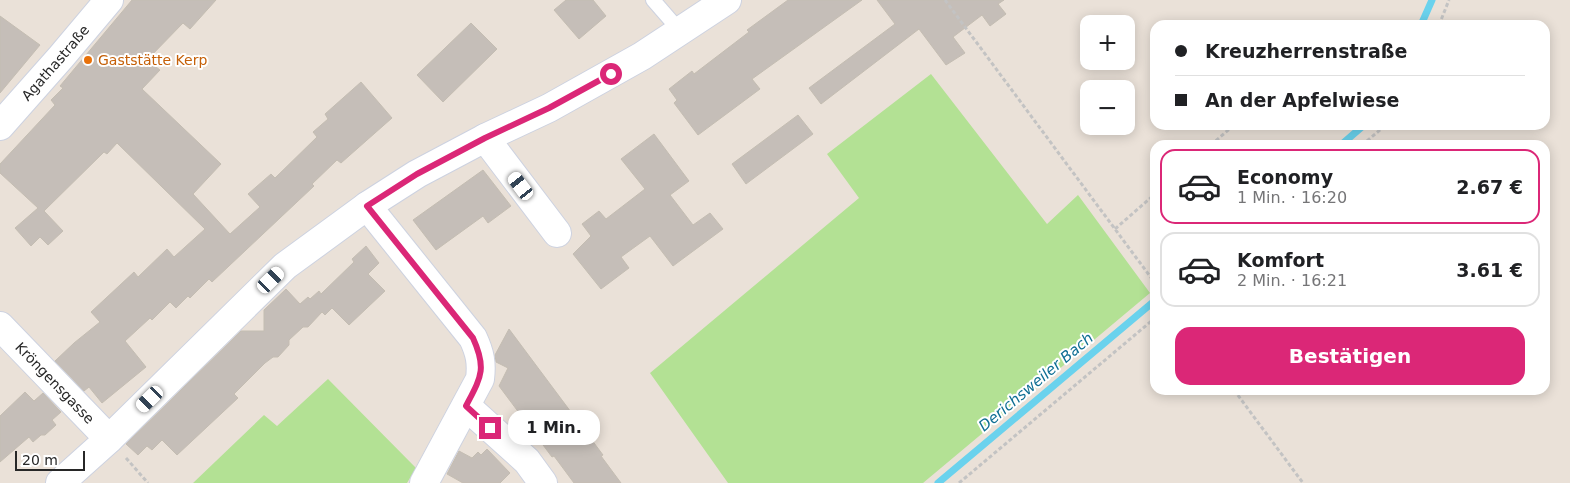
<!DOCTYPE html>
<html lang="de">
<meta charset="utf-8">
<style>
:root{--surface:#fff;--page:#f2f2f2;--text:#202124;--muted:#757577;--line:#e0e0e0;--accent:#db2777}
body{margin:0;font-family:"DejaVu Sans",sans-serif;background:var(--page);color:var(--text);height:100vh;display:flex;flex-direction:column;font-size:19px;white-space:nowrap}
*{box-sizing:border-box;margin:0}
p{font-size:16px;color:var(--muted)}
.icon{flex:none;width:28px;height:28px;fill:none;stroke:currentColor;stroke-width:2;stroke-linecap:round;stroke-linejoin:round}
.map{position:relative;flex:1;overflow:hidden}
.drawer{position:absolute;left:1150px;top:140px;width:400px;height:255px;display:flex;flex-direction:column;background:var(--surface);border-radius:15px;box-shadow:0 2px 12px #0003}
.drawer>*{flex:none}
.top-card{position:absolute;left:1150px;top:20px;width:400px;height:110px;border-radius:15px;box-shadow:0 2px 12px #0003;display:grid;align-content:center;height:110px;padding:0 25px;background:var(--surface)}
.controls{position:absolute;left:1080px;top:15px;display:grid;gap:10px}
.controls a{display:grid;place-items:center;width:55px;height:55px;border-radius:10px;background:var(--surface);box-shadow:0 2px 12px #0003;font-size:25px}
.scale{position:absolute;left:15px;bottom:12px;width:70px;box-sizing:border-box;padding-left:5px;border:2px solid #272727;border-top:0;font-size:14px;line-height:18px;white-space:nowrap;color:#272727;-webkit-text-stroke:4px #fff;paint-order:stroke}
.end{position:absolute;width:22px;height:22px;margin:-11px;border:6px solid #db2777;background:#fff;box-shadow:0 0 0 2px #fff}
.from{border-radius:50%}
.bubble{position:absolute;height:35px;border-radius:15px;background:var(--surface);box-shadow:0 2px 12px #0003;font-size:16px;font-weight:700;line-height:35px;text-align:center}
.car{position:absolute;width:15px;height:30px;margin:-15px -8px;border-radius:6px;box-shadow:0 0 4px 1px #0007;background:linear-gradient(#fff 24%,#345 0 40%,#fff 0 76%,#345 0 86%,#fff 0)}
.top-card b{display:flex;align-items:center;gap:18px;height:48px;font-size:19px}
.top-card b+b{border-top:1px solid var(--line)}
.top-card i{width:12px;height:12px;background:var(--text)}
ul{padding:9px 0 0;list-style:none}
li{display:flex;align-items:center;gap:15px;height:75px;margin:0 10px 8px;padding:0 15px;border:2px solid var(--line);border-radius:15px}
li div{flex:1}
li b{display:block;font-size:19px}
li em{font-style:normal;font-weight:700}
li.selected{border-color:var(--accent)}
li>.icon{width:45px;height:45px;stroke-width:1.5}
.primary-button{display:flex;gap:10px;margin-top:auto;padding:10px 25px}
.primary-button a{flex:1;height:58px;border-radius:15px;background:var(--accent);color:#fff;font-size:20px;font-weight:700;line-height:58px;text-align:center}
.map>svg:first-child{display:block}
</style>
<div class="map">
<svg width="1570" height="483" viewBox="0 0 1570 483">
<rect width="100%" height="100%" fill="#eae1d8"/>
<!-- green -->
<path fill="#b3e194" d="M931 74 1047 224 1078 195 1150 293 923 483H728L650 373 859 198 827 154Z
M328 379 416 468 407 483H193L264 415 277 426Z"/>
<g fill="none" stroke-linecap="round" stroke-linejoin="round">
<!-- stream -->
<path stroke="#6ad2ed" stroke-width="7" d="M1421 25 1432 0
M1341 145 1364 125
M938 483 1152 303"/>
</g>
<!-- building -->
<path fill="#c5beb8" stroke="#c4bdb2" d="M132 0H216L190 29 183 23 147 60 160 70 142 89 221 164 193 194 230 234 260 207 248 194 271 174 275 178 317 137 313 132 328 119 325 114 361 82 392 118 341 163 337 160 312 184 314 186 212 282 209 279 190 298 188 296 176 308 170 302 152 320 150 318 125 341 146 367 102 403 89 387 84 391 55 361 74 343 100 322 91 312 134 272 138 277 167 249 174 257 205 229 117 143 107 154 104 152 44 211 63 231 48 245 40 237 31 246 15 228 38 208 0 173V164L55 105 51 100 63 88 60 86Z
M566 0H593L606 16 579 39 554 10Z
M788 0H862L752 79 760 89 698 135 674 103 677 100 669 89 692 71 694 74 749 32 747 30Z
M877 0H1004L998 4 1006 14 990 26 982 15 953 37 965 53 946 65 919 29 821 104 809 88 895 24Z
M0 16 40 45 0 93Z
M471 23 497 49 443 102 417 75Z
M798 115 813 134 746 184 732 164Z
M654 134 689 181 670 195 693 225 710 213 723 229 673 266 650 236 621 257 629 268 601 289 573 254 591 236 582 224 599 211 606 219 645 189 621 159Z
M483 170 511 206 488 223 483 216 436 250 413 220Z
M366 246 379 263 368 274 385 291 349 325 332 308 325 315 322 312 308 327H303L289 340V345L278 357H273L265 363 234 394 238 398 177 455 162 440 152 450 147 446 138 455 126 444 241 331H264V310L286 289 300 304 308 297 310 299 319 291 321 294 354 262 352 259Z
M509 329 603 455 601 456 621 483H574L554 456 552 457 499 386 508 368 496 362 495 355Z
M25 392 34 401 43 393 61 412 52 420 56 425 45 435H41L33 442 29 437 0 462V416Z
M487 449 510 473 500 483H463L447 474 459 451 472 458 478 452 481 455Z"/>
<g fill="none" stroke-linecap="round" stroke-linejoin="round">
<!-- service casing -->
<g stroke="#cdd2e0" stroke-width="16">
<path id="service" d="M653 0 680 31"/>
</g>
<!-- minor casing -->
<g stroke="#cdd2e0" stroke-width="30">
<g id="minor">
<path id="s1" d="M0 126 61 57 109 0"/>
<path d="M485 138 557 233"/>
<path d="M367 206 473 338C480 353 482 363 480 379L424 483"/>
<path id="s2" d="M0 326 109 439"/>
<path d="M466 406 527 461 543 483"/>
<path d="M60 483 109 439 285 266 367 206 417 174 485 138 549 108 642 56 727 0"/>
</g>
</g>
<!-- path -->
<path stroke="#c3c3c3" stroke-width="3" stroke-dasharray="4 2.5" stroke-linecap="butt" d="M945 0 1155 283
M1439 25 1449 0
M1211 145 1234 125
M1362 145 1386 125
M1115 229 1155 194
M1234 390 1303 483
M126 458 148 483
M959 483 1155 318"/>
<!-- service -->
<use href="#service" stroke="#fff" stroke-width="14"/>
<!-- minor -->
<use href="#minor" stroke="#fff" stroke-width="28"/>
</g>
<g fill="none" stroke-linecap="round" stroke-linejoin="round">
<!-- route -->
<path stroke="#db2777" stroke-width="6" d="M490 428 466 406C481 377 487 369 473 338L367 206 417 174 485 138 549 108 611 74"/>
</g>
<!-- markers -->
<circle fill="#e8710a" stroke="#fff" stroke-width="2" cx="88" cy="60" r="5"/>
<g text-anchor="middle" stroke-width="4" stroke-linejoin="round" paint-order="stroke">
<!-- food labels -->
<g font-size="14" fill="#c56008" stroke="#fff" text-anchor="start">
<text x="98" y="65">Gaststätte Kerp</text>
</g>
<!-- street labels -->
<g font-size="14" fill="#272727" stroke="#fff">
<text dy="5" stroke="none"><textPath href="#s1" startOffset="84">Agathastraße</textPath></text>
<text dy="5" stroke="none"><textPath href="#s2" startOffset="79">Kröngensgasse</textPath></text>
</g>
<!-- water labels -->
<g font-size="15" font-style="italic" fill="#0e6e93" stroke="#fff">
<text transform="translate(1036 382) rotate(-40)" y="5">Derichsweiler Bach</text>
</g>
</g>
</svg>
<div class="controls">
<a>+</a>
<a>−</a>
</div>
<div class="scale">20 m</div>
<i class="end from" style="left:611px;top:74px"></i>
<i class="end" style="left:490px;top:428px"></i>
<div class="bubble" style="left:508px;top:410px;width:92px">1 Min.</div>
<i class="car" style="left:521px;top:186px;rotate:323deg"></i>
<i class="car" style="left:271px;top:280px;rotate:46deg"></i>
<i class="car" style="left:150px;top:399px;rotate:226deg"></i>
<div class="top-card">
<b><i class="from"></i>Kreuzherrenstraße</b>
<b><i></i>An der Apfelwiese</b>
</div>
<section class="drawer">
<ul>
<li class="selected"><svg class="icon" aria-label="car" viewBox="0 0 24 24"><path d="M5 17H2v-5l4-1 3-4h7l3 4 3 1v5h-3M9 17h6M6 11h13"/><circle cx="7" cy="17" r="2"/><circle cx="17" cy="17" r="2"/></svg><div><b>Economy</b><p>1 Min. · 16:20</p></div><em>2.67 €</em></li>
<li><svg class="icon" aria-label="car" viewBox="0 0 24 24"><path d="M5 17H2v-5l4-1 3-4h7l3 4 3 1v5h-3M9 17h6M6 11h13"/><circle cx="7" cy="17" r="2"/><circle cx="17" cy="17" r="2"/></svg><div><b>Komfort</b><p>2 Min. · 16:21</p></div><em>3.61 €</em></li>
</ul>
<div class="primary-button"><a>Bestätigen</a></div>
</section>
</div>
